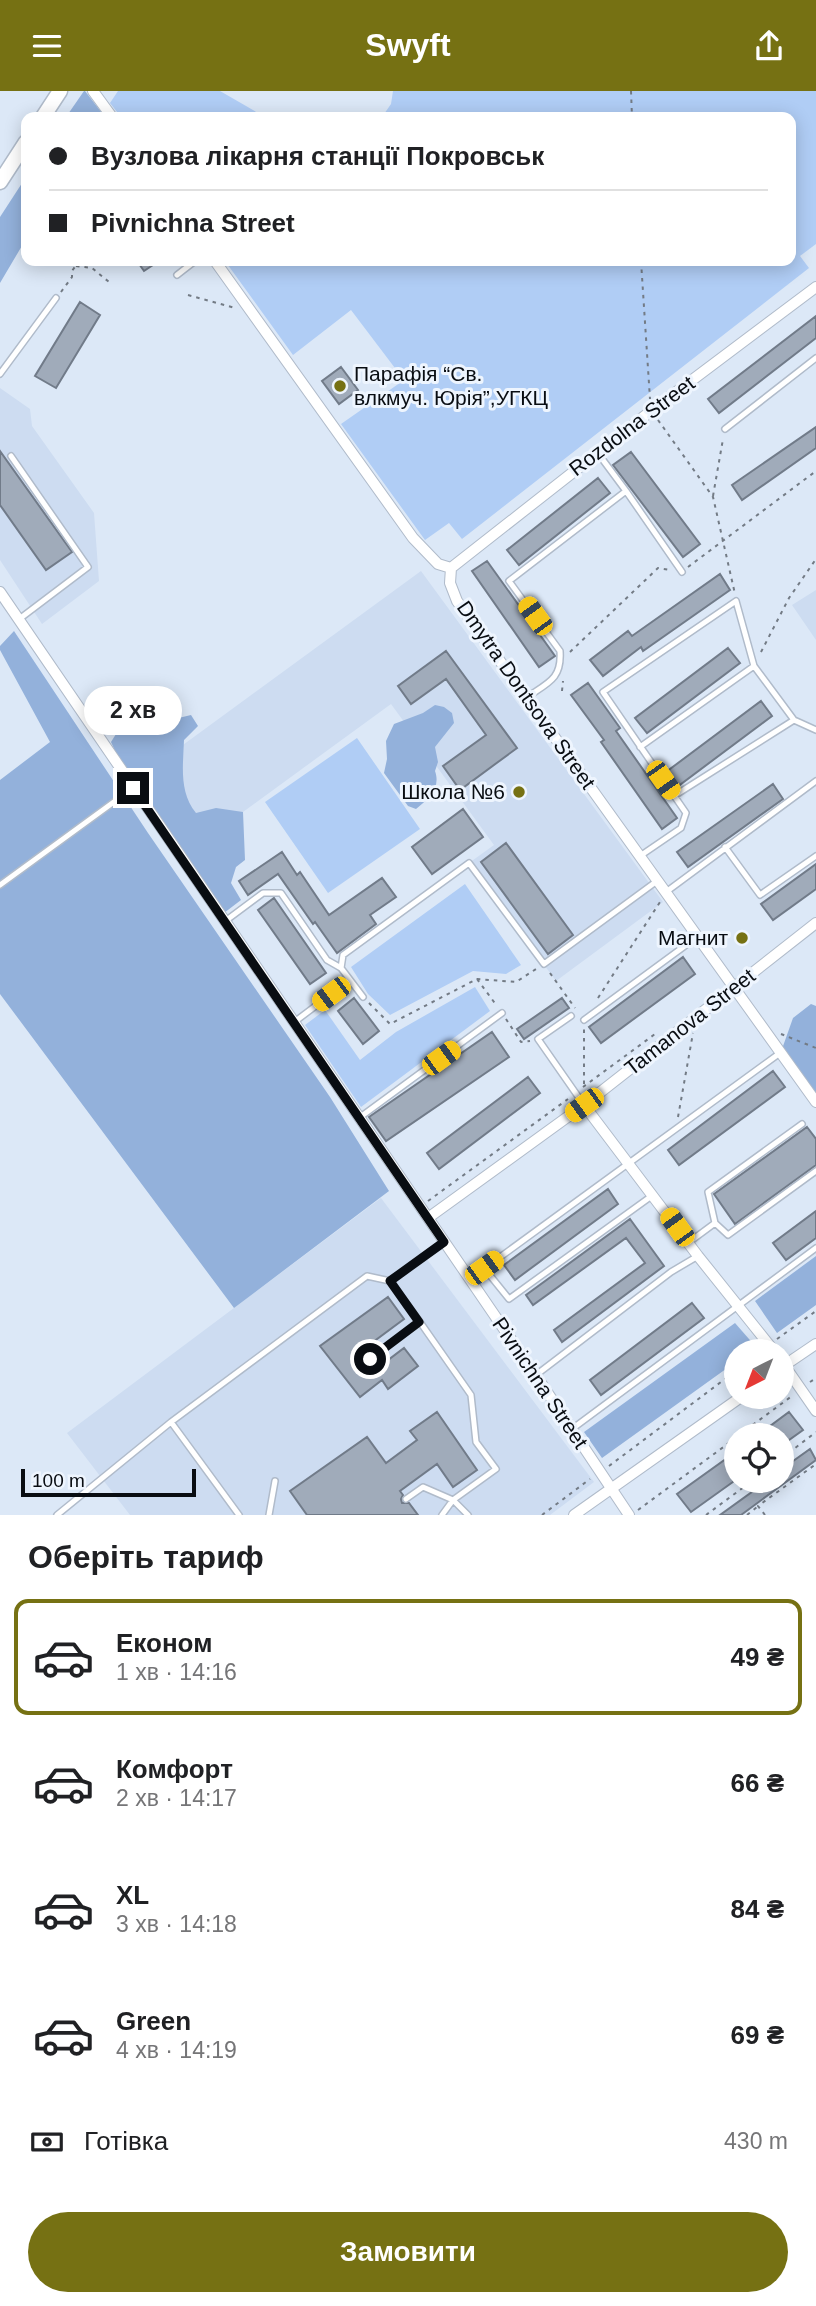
<!DOCTYPE html>
<html lang="uk">
<meta charset="utf-8">
<style>
:root{--surface:#fff;--page:#f2f2f2;--text:#202124;--muted:#757577;--line:#e0e0e0;--accent:#767113}
body{margin:0;font-family:Arial,sans-serif;background:var(--page);color:var(--text);height:100vh;display:flex;flex-direction:column;font-size:26px;white-space:nowrap}
*{box-sizing:border-box;margin:0}
p{font-size:23px;color:var(--muted)}
.icon{flex:none;width:38px;height:38px;fill:none;stroke:currentColor;stroke-width:2;stroke-linecap:round;stroke-linejoin:round}
.map{position:relative;height:1424px;overflow:hidden}
.panel{display:flex;flex-direction:column;background:var(--surface);flex:1}
.panel>*{flex:none}
.banner{position:absolute;left:21px;top:21px;width:775px;height:154px;border-radius:14px;box-shadow:0 4px 18px #0003;display:grid;align-content:center;height:154px;padding:0 28px;background:var(--surface)}
.needle{width:46px;rotate:222deg}
.buttons{position:absolute;left:724px;top:1248px;display:grid;gap:14px}
.buttons a{display:grid;place-items:center;width:70px;height:70px;border-radius:50%;background:var(--surface);box-shadow:0 4px 18px #0003;font-size:35px}
.scale{position:absolute;left:21px;bottom:18px;width:175px;box-sizing:border-box;padding-left:7px;border:4px solid #090d12;border-top:0;font-size:19px;line-height:24px;white-space:nowrap;color:#090d12;-webkit-text-stroke:5px #eef5fe;paint-order:stroke}
.end{position:absolute;width:32px;height:32px;margin:-16px;border:9px solid #090d12;background:#fff;box-shadow:0 0 0 4px #fff}
.from{border-radius:50%}
.bubble{position:absolute;height:49px;border-radius:24px;background:var(--surface);box-shadow:0 4px 18px #0003;font-size:23px;font-weight:600;line-height:49px;text-align:center}
.car{position:absolute;width:21px;height:42px;margin:-21px -10px;border-radius:9px;box-shadow:0 0 5px 2px #0007;background:linear-gradient(#f5c518 24%,#345 0 40%,#f5c518 0 76%,#345 0 86%,#f5c518 0)}
.banner b{display:flex;align-items:center;gap:24px;height:66px;font-size:26px}
.banner b+b{border-top:2px solid var(--line)}
.banner i{width:18px;height:18px;background:var(--text)}
ul{padding:0;list-style:none}
li{display:flex;align-items:center;gap:21px;height:116px;margin:0 14px 10px;padding:0 14px;border:4px solid transparent;border-radius:14px}
li div{flex:1}
li b{display:block;font-size:26px}
li em{font-style:normal;font-weight:600}
li.current{border-color:var(--accent)}
li>.icon{width:63px;height:63px;stroke-width:1.5}
h2{padding:0 28px;font-size:32px;line-height:84px}
.pay{display:flex;align-items:center;gap:18px;height:77px;padding:0 28px;font-size:26px}
.pay p{margin-inline-start:auto}
.primary-button{display:flex;gap:14px;margin-top:auto;padding:14px 28px}
.primary-button a{flex:1;height:80px;border-radius:42px;background:var(--accent);color:#fff;font-size:28px;font-weight:600;line-height:80px;text-align:center}
header{display:flex;justify-content:space-between;align-items:center;height:91px;padding:0 28px;background:var(--accent);color:#fff;font-size:32px;font-weight:600}
.map>svg:first-child{display:block}
</style>
<header><svg class="icon" aria-label="menu" viewBox="0 0 24 24"><path d="M4 6h16M4 12h16M4 18h16"/></svg>Swyft<svg class="icon" aria-label="share" viewBox="0 0 24 24"><path d="M12 15V3M7 8l5-5 5 5M5 13v7h14v-7"/></svg></header>
<div class="map">
<svg width="816" height="1424" viewBox="0 0 816 1424">
<rect width="100%" height="100%" fill="#dce8f7"/>
<!-- built -->
<path fill="#cddcf1" d="M0 297 30 318 32 335 94 422 99 490 42 533 0 469Z
M421 480 663 811 556 890 469 772 494 754 391 613 199 753 146 681Z
M816 499V549L792 514Z
M381 1107 594 1391 550 1424H130L67 1342Z"/>
<!-- green -->
<path fill="#b0cdf5" d="M118 0H220L265 26H121L110 12Z
M393 0H816V153L800 165 809 177 462 448 449 432 425 449 341 333 404 289 351 219 293 264 225 170H791V26H382L391 13Z
M357 647 420 738 328 802 265 711Z
M465 793 521 874 506 883 473 880 390 924 368 903 351 876Z
M475 896 490 920 361 1016 305 934 325 919 360 969 396 941Z"/>
<!-- forest -->
<path fill="#93b1db" d="M84 0H85L105 26H66Z
M26 86V148L0 192V126Z
M14 540 148 742 330 1006 389 1100 234 1217 0 903V689L50 651 0 559V555Z
M435 614 444 616 452 622 454 632 435 656 438 671 435 680C441 697 429 707 416 718L408 715 384 682 387 668 386 650 394 633 423 622Z
M191 624 198 635 184 649C183 675 179 701 196 722L216 717 243 721 245 769 236 776 231 792 241 809 224 822 116 662 111 651 116 643 129 642 148 631H162Z
M811 913 816 915V1005L782 958 793 927Z
M816 1165V1214L777 1242 755 1210Z
M735 1232 756 1256 750 1260H737V1270L602 1367 584 1341Z"/>
<!-- building -->
<path fill="#a0abba" stroke="#717b89" stroke-width="2" d="M137 170H159L144 180Z
M80 211 100 224 56 297 35 285Z
M816 225V247L719 322 708 308Z
M341 276 358 299 339 313 322 290Z
M816 336V357L742 409 732 394Z
M0 360 72 461 46 479 0 414Z
M631 361 700 453 683 466 613 374Z
M598 387 610 402 519 474 507 459Z
M487 470 555 565 539 576 472 480Z
M720 483 730 499 643 560 641 556 603 585 590 569 628 540 632 545Z
M728 557 740 572 647 642 635 627Z
M446 560 517 657 460 699 443 675 486 644 446 588 411 613 398 595Z
M588 592 620 637 616 640 677 727 662 738 601 651 604 649 571 604Z
M761 610 772 625 677 696 666 681Z
M773 693 783 708 688 776 677 761Z
M463 718 483 746 432 783 412 756Z
M506 752 573 844 548 863 481 771Z
M282 761 297 784 300 781 329 824 382 787 396 806 370 824 376 833 337 862 315 831 313 833 278 783 248 804 239 790Z
M816 773V798L773 829 761 813Z
M274 807 326 882 310 893 258 819Z
M683 866 695 883 601 952 589 936Z
M354 907 379 940 363 953 338 920Z
M562 907 569 917 524 948 517 938Z
M492 941 509 966 386 1050 369 1026Z
M773 980 785 996 679 1074 668 1059Z
M528 986 540 1002 439 1078 427 1062Z
M807 1036 816 1048V1074L735 1133 714 1103Z
M608 1098 618 1113 515 1189 504 1174Z
M816 1120V1147L786 1169 773 1152Z
M630 1128 664 1175 562 1251 554 1239 645 1172 626 1147 533 1214 526 1204Z
M388 1206 404 1228 357 1263 371 1282 404 1257 418 1275 388 1298 382 1289 360 1306 320 1255Z
M692 1212 704 1227 601 1304 590 1289Z
M437 1321 477 1379 453 1396 437 1373 400 1400 403 1404 401 1408 402 1412H409L418 1424H307L290 1400 367 1346 386 1372 417 1349 410 1340Z
M789 1321 803 1339 782 1354V1344H758Z
M810 1358 816 1369 741 1424H720L767 1390H782V1378Z
M737 1360V1388L691 1421 677 1403Z"/>
<g fill="none" stroke-linecap="round" stroke-linejoin="round">
<!-- lane casing -->
<g stroke="#b0bbca" stroke-width="8">
<path id="lane" d="M177 184 195 170
M0 283 56 207
M725 338 816 267
M11 365 88 476 18 529
M626 400 682 481
M527 606C548 592 562 588 560 560L509 490 626 400 597 361
M640 656 754 575
M674 705 794 629
M725 756 760 804 816 765
M640 765 681 737 686 722 603 601 736 510 754 575 794 629 816 639
M0 794 133 697
M666 801 816 690
M224 831 263 802H281L327 869 341 877 363 906
M341 877 343 864 469 772 544 873 657 790
M571 925 538 948 584 1014
M584 929 697 846
M293 932 350 889
M359 1027 502 922
M715 1132 728 1144 816 1080
M688 1152 715 1132 708 1101 802 1033
M484 1177 509 1208 653 1104
M470 1188 780 962
M370 1268 420 1231 390 1190
M536 1284 671 1181 698 1165
M572 1338 816 1157
M406 1408 423 1396 453 1409 496 1378 476 1351 471 1304 420 1231
M57 1424 171 1331
M239 1424 171 1331 367 1185 390 1190 444 1151
M269 1424 275 1390
M442 1424 453 1409 468 1424"/>
</g>
<!-- street casing -->
<g stroke="#b0bbca" stroke-width="12">
<path id="street" d="M93 0 112 26
M215 170 413 447 438 473 451 477 450 492 457 510 816 1011
M451 477 651 320 816 196
M0 501 545 1298 629 1424
M584 1014 698 1165 774 1260
M428 1127 584 1014 816 832
M782 1271 816 1320
M782 1276 816 1253
M574 1424 741 1306"/>
</g>
<!-- secondary casing -->
<g stroke="#b0bbca" stroke-width="17">
<path id="secondary" d="M43 26 60 0
M0 91 26 51"/>
</g>
<!-- path -->
<path stroke="#737b85" stroke-width="2" stroke-dasharray="3.5 5" stroke-linecap="butt" d="M631 0 632 26
M167 170 168 172
M641 170 650 308
M76 175 92 177 109 191
M61 201 72 186V180L79 170
M188 204 235 217
M658 329 713 406 735 503
M713 405 723 348
M688 476 816 380
M570 561 658 477 671 479
M761 561 789 507 816 468
M562 600 563 590
M550 882 575 917
M477 888 497 915
M598 907 660 811
M369 912 390 933 477 888 516 891 536 878
M506 928 521 951 530 950
M781 943 816 957
M584 993V936
M583 996 655 943
M678 1026 693 942
M428 1110 568 1008
M777 1248 816 1220
M810 1291 816 1287
M739 1344 792 1305
M782 1367 816 1341
M609 1375 737 1279
M638 1419 737 1346
M542 1424 590 1388
M706 1424 752 1390
M747 1424 757 1416
M765 1424 758 1415 816 1373"/>
<!-- lane -->
<use href="#lane" stroke="#fff" stroke-width="5"/>
<!-- street -->
<use href="#street" stroke="#fff" stroke-width="10"/>
<!-- secondary -->
<use href="#secondary" stroke="#fff" stroke-width="14"/>
</g>
<g fill="none" stroke-linecap="round" stroke-linejoin="round">
<!-- route -->
<path stroke="#090d12" stroke-width="9" d="M133 697 444 1151 390 1190 419 1231 370 1268"/>
</g>
<!-- markers -->
<g fill="#767113" stroke="#eef5fe" stroke-width="2.5">
<circle cx="340" cy="295" r="7"/>
<circle cx="519" cy="701" r="7"/>
<circle cx="742" cy="847" r="7"/>
</g>
<g text-anchor="middle" stroke-width="6" stroke-linejoin="round" paint-order="stroke">
<!-- poi labels -->
<g font-size="21" fill="#090d12" stroke="#eef5fe" text-anchor="end">
<text x="354" y="290" text-anchor="start">Парафія “Св.<tspan x="354" dy="24">влкмуч. Юрія”,УГКЦ</tspan></text>
<text x="505" y="708">Школа №6</text>
<text x="728" y="854">Магнит</text>
</g>
<!-- street labels -->
<g font-size="21" fill="#090d12" stroke="#eef5fe">
<text transform="translate(632 335) rotate(-37)" y="7">Rozdolna Street</text>
<text transform="translate(526 604) rotate(55)" y="7">Dmytra Dontsova Street</text>
<text transform="translate(690 931) rotate(-38)" y="7">Tamanova Street</text>
<text transform="translate(540 1292) rotate(56)" y="7">Pivnichna Street</text>
</g>
</g>
</svg>
<div class="buttons">
<a><svg class="needle" viewBox="-14 -14 28 28"><path d="M0-13l5 13h-10z" fill="#e53935"/><path d="M0 13l5-13h-10z" fill="#757577"/></svg></a>
<a><svg class="icon" aria-label="locate" viewBox="0 0 24 24"><circle cx="12" cy="12" r="6"/><path d="M12 2v4M12 18v4M2 12h4M18 12h4"/></svg></a>
</div>
<div class="scale">100 m</div>
<i class="end from" style="left:370px;top:1268px"></i>
<i class="end" style="left:133px;top:697px"></i>
<div class="bubble" style="left:84px;top:595px;width:98px">2 хв</div>
<i class="car" style="left:535px;top:525px;rotate:324deg"></i>
<i class="car" style="left:663px;top:689px;rotate:145deg"></i>
<i class="car" style="left:331px;top:903px;rotate:233deg"></i>
<i class="car" style="left:441px;top:967px;rotate:54deg"></i>
<i class="car" style="left:584px;top:1014px;rotate:234deg"></i>
<i class="car" style="left:677px;top:1136px;rotate:324deg"></i>
<i class="car" style="left:484px;top:1177px;rotate:54deg"></i>
<div class="banner">
<b><i class="from"></i>Вузлова лікарня станції Покровськ</b>
<b><i></i>Pivnichna Street</b>
</div>
</div>
<section class="panel">
<h2>Оберіть тариф</h2>
<ul>
<li class="current"><svg class="icon" aria-label="car" viewBox="0 0 24 24"><path d="M5 17H2v-5l4-1 3-4h7l3 4 3 1v5h-3M9 17h6M6 11h13"/><circle cx="7" cy="17" r="2"/><circle cx="17" cy="17" r="2"/></svg><div><b>Економ</b><p>1 хв · 14:16</p></div><em>49 ₴</em></li>
<li><svg class="icon" aria-label="car" viewBox="0 0 24 24"><path d="M5 17H2v-5l4-1 3-4h7l3 4 3 1v5h-3M9 17h6M6 11h13"/><circle cx="7" cy="17" r="2"/><circle cx="17" cy="17" r="2"/></svg><div><b>Комфорт</b><p>2 хв · 14:17</p></div><em>66 ₴</em></li>
<li><svg class="icon" aria-label="car" viewBox="0 0 24 24"><path d="M5 17H2v-5l4-1 3-4h7l3 4 3 1v5h-3M9 17h6M6 11h13"/><circle cx="7" cy="17" r="2"/><circle cx="17" cy="17" r="2"/></svg><div><b>XL</b><p>3 хв · 14:18</p></div><em>84 ₴</em></li>
<li><svg class="icon" aria-label="car" viewBox="0 0 24 24"><path d="M5 17H2v-5l4-1 3-4h7l3 4 3 1v5h-3M9 17h6M6 11h13"/><circle cx="7" cy="17" r="2"/><circle cx="17" cy="17" r="2"/></svg><div><b>Green</b><p>4 хв · 14:19</p></div><em>69 ₴</em></li>
</ul>
<div class="pay"><svg class="icon" aria-label="cash" viewBox="0 0 24 24"><path d="M3 7h18v10H3z"/><circle cx="12" cy="12" r="2"/></svg>Готівка<p>430 m</p></div>
<div class="primary-button"><a>Замовити</a></div>
</section>
